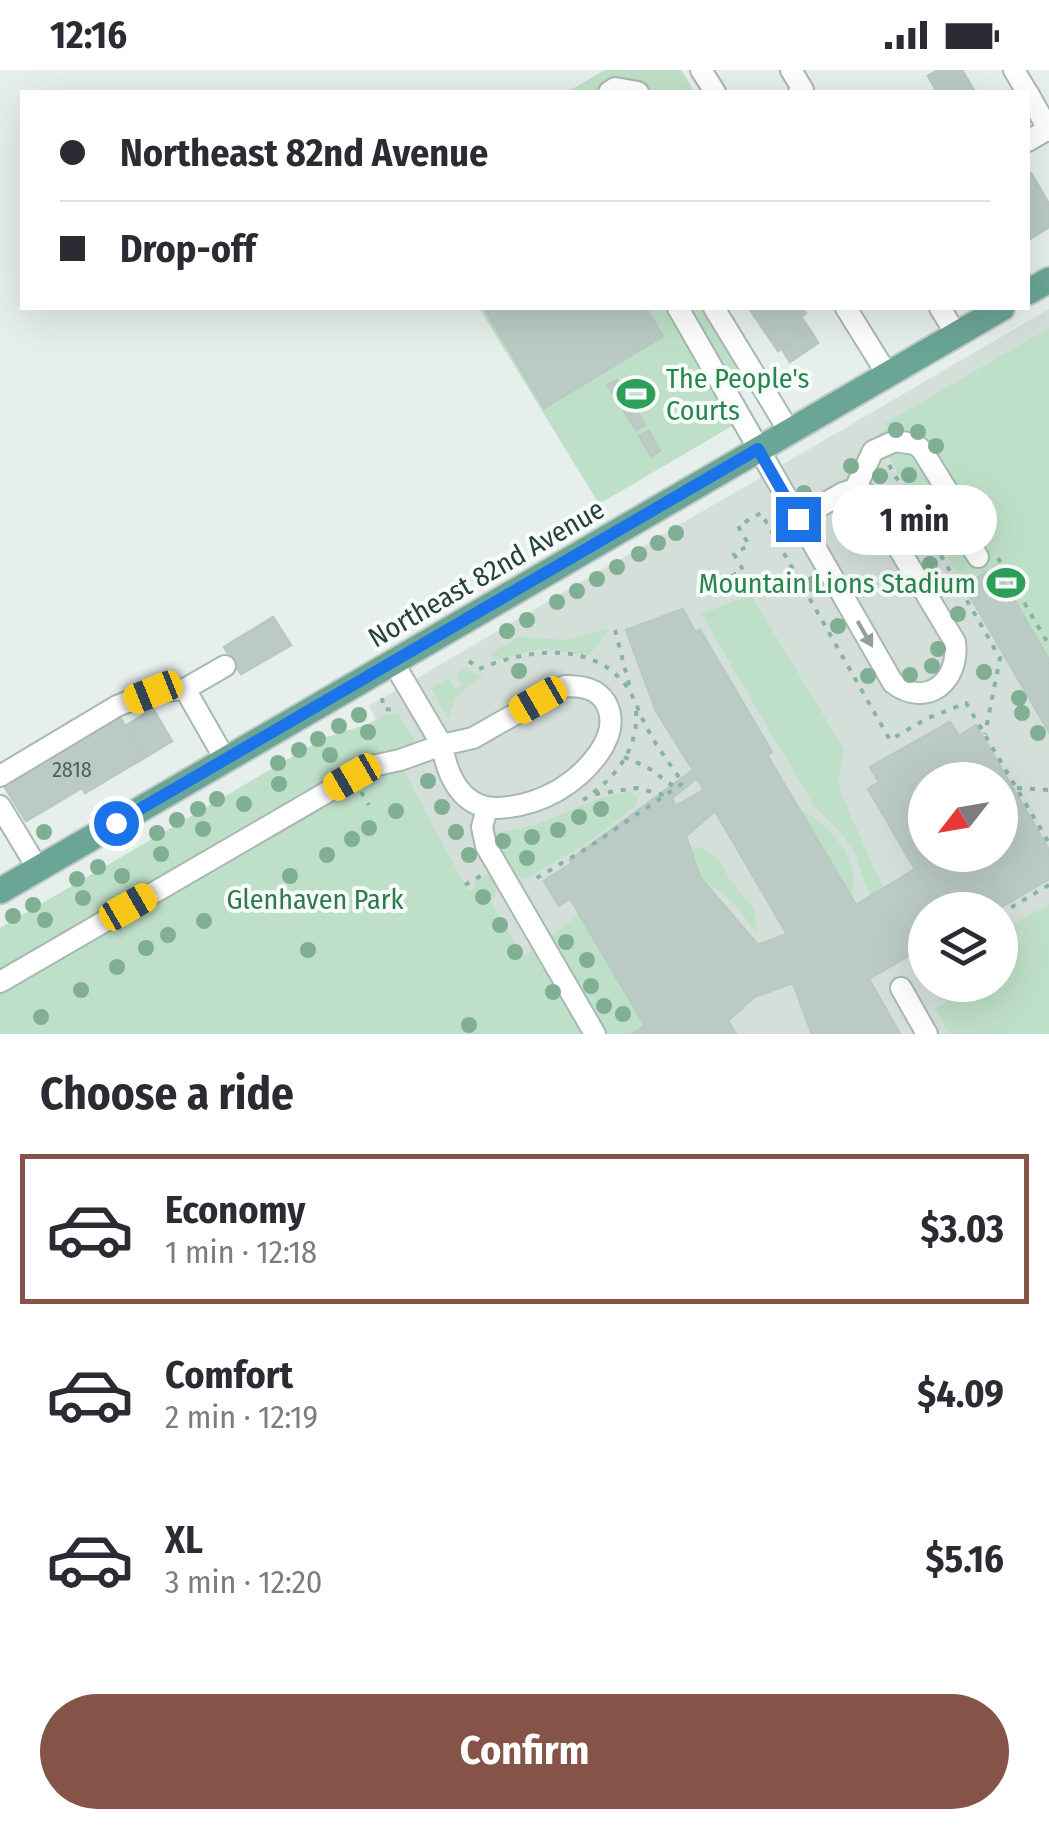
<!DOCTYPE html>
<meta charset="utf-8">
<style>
:root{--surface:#fff;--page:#f2f2f3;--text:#2b2b33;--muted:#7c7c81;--line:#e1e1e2;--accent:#855347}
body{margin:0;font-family:"Fira Sans Condensed",sans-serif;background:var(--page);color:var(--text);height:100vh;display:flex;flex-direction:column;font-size:38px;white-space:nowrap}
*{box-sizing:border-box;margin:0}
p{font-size:32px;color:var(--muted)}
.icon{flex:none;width:55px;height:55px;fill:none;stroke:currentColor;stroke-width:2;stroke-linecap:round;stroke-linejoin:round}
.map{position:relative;height:964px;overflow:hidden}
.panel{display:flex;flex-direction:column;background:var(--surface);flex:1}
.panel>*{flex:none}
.top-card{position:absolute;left:20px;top:20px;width:1010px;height:220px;border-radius:0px;box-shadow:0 10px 40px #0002;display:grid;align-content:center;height:220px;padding:0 40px;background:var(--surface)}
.needle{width:65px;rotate:239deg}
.controls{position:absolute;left:908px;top:692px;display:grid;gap:20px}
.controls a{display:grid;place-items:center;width:110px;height:110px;border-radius:50%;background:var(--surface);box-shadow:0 10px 40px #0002;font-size:50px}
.end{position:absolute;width:45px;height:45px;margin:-22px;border:12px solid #1a73e8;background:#fff;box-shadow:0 0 0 5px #fff}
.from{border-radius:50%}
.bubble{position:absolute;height:70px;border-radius:35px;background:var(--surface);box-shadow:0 10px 40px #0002;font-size:32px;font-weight:700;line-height:70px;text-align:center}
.car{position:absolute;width:30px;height:60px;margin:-30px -15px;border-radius:12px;box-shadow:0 0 8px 2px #0007;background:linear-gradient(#f5c518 24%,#345 0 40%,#f5c518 0 76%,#345 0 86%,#f5c518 0)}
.top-card b{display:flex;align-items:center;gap:35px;height:95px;font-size:38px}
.top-card b+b{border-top:2px solid var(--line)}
.top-card i{width:25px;height:25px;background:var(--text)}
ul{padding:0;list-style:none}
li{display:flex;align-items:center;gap:30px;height:150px;margin:0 20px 15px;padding:0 20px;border:5px solid transparent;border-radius:0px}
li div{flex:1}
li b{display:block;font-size:38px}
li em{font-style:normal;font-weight:700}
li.current{border-color:var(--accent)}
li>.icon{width:90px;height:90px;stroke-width:1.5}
h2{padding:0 40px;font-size:45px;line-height:120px}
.primary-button{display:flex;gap:20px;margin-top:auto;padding:20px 40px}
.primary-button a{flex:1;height:115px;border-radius:60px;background:var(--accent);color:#fff;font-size:40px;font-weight:700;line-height:115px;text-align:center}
.status{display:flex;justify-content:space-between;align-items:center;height:70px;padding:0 50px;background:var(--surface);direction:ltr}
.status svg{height:28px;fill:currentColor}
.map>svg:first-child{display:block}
</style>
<div class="status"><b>12:16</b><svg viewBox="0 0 49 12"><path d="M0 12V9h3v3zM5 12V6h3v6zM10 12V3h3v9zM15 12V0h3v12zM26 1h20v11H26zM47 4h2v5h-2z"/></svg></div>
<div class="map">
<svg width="1049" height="964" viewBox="0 0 1049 964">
<rect width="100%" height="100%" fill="#e6efeb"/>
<!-- built -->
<path fill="#d4dfda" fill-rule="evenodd" d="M1049 239V874L1000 902V840H925V915H977L936 938 950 964H553L468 822 369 636ZM925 710H1000V785H925Z"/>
<!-- green -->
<path fill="#bfe0c8" d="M605 0H681L695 22H567Z
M479 238H702L737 299 744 349 599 434Z
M1049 258V660L876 365 886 358 884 354Z
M751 525 844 679 838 710 842 726 883 818 870 826 854 782 841 763 814 736 701 544Z
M610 558 589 585 541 579 495 590 491 583 519 567 565 570Z
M467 597 474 604H484L457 626 448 648 431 618 449 608 456 619 462 615 456 604Z
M398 643 415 672 394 682 468 821 476 817 473 812 491 802 497 814 495 826 490 830 523 887 535 879 584 964H0V858L324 668 368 654 384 645Z
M632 722 637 728 636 736 585 775 525 809C509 804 493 779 494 762 551 760 585 724 632 722Z
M798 738C829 754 863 789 851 827Z
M690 776 707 780 719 789 730 810 754 839 757 864 733 832 700 807Z
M1049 834V964H950L935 938 948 931 939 915H1000V862Z
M579 844 645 956 632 964H605L550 867Z"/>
<!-- building -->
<path fill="#bbcac4" stroke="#b8c9c2" stroke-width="2.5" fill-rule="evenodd" d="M938 0H962L975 22H937L928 6Z
M1031 103 1049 134V157L1028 170V105Z
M484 238H646L663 266 544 338Z
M749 238H802L806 243 801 247 810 260 778 281Z
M810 260 818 273 790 292 782 279Z
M617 310 629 330 620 335 608 315Z
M633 335 645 355 636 360 624 341Z
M649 361 660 381 651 386 639 366Z
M995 497 1049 590V662L964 516Z
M683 539 695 562 700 560 772 682 767 685 856 835 915 799 868 719 879 712 870 697 950 652 959 666 976 655 1049 780V809L996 840H925V876L869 909 900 964H812L793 913 754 927 728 951 736 964H632L645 956 570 828 559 836 544 811 572 793 570 790 693 700 656 641 626 560ZM697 708 704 720 675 736 672 728ZM925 710H1000V785H925ZM715 741 787 864 758 875 700 807 686 766Z
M273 547 291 575 241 604 224 577Z
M153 639 172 671 144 688 125 656Z
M117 642 144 688 85 723 82 718 26 751 1 711Z"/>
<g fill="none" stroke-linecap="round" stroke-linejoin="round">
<!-- minor casing -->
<g stroke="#a8b8b2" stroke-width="24">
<path id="minor" d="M701 0 715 22
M791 0 803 20 799 22
M1014 0 1027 22
M609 22 615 18 638 22
M1028 23 1049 61
M1028 71 1048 59
M678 238 893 613C927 639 960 611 955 572L866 424 855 419 843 423 798 449
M714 238 789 361
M846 238 887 304
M940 238 956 264
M855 419 873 381 895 371 915 374 922 380 953 430 951 444 978 487
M565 616C582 616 597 618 606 633 624 667 584 705 557 721 539 731 519 737 498 738 462 739 447 706 442 675L473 668Z
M185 619 225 596
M0 706 117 636 153 622 185 619 225 689
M0 736 38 799
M487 738 482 757 486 776 595 964
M0 912 372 696 400 690 442 675 393 592
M901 918 927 964"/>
</g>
<!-- major casing -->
<g stroke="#c2cac8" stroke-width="29">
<path id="major" d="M1028 222 1049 210
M0 821 1002 238"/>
</g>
<!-- path -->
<path stroke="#86b3a5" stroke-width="4" stroke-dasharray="5 8" stroke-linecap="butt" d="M889 395 1000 588 985 664
M998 488 1049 575
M732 506 743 500 734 484 749 475 738 456 761 443 890 670 926 649 966 633 1049 773
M615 560 630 618
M469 591 479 599C524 580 589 570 624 613 634 625 638 641 645 654 655 675 670 694 683 713L589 777 530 812
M382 628 384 639 398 640
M624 687 647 697 676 718
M1017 718 1049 720
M361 722 369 735
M595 724 637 718 664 725
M583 730C615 709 639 679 636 640
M465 815 482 805
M1000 844 1049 815"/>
<!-- minor -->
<use href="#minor" stroke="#fff" stroke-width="20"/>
<!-- major -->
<use href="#major" stroke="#6aa596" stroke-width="25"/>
</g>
<!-- trees -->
<g fill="#80af93">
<circle cx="896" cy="360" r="8"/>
<circle cx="918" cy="362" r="8"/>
<circle cx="936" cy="376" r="8"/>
<circle cx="851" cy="396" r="8"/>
<circle cx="909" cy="405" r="8"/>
<circle cx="880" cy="406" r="8"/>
<circle cx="804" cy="423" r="8"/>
<circle cx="922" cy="430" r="8"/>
<circle cx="906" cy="450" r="8"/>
<circle cx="676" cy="463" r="8"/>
<circle cx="782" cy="464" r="8"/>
<circle cx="658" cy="473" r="8"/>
<circle cx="639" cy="484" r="8"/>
<circle cx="930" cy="494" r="8"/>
<circle cx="617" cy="497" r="8"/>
<circle cx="597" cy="509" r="8"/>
<circle cx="813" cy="514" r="8"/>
<circle cx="577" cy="521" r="8"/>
<circle cx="557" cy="532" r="8"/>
<circle cx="958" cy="544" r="8"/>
<circle cx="527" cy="550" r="8"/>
<circle cx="838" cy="556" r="8"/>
<circle cx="507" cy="561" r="8"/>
<circle cx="938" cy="579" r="8"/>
<circle cx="932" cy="596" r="8"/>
<circle cx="519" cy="601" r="8"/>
<circle cx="984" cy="602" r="8"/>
<circle cx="910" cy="605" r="8"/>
<circle cx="868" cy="606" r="8"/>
<circle cx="1019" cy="628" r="8"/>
<circle cx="1022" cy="643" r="8"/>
<circle cx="359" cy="645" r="8"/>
<circle cx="339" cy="656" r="8"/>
<circle cx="368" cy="662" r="8"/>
<circle cx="1038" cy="663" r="8"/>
<circle cx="318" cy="669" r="8"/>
<circle cx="299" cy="680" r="8"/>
<circle cx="330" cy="685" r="8"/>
<circle cx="278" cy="693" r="8"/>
<circle cx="428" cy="711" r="8"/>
<circle cx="279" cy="714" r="8"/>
<circle cx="217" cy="729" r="8"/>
<circle cx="244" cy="734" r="8"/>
<circle cx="442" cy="737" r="8"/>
<circle cx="198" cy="739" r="8"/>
<circle cx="601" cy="739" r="8"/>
<circle cx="396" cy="741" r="8"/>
<circle cx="579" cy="747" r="8"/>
<circle cx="177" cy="750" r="8"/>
<circle cx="369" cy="758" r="8"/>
<circle cx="203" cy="759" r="8"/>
<circle cx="558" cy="760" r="8"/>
<circle cx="44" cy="762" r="8"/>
<circle cx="456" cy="762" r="8"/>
<circle cx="157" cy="763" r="8"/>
<circle cx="532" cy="767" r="8"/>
<circle cx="352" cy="769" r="8"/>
<circle cx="503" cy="771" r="8"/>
<circle cx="161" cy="784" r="8"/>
<circle cx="327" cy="785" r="8"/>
<circle cx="469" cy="785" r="8"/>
<circle cx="527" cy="788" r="8"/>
<circle cx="98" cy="797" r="8"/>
<circle cx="122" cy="806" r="8"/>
<circle cx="290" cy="806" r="8"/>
<circle cx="77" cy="809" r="8"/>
<circle cx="483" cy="827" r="8"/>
<circle cx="83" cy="828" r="8"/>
<circle cx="245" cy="828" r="8"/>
<circle cx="33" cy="835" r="8"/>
<circle cx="13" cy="846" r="8"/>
<circle cx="45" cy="850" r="8"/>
<circle cx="204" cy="851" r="8"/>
<circle cx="500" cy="855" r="8"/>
<circle cx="168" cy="865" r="8"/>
<circle cx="566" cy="872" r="8"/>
<circle cx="146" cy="878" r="8"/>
<circle cx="308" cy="880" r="8"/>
<circle cx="515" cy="882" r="8"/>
<circle cx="587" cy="890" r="8"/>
<circle cx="117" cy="897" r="8"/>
<circle cx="591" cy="916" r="8"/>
<circle cx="81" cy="920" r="8"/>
<circle cx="553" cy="922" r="8"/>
<circle cx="604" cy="936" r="8"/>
<circle cx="623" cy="944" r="8"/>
<circle cx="41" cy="947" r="8"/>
<circle cx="469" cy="955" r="8"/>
</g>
<!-- one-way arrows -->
<defs><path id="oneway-solid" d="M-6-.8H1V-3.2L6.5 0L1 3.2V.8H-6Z" transform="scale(2.5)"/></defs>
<use fill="#92a09c" href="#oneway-solid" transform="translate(865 564) rotate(60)"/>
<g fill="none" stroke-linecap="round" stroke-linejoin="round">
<!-- route -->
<path stroke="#1a73e8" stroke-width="12" d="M116 753 758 379 798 449"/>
</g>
<!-- icons -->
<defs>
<g id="stadium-bare" transform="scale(3)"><path d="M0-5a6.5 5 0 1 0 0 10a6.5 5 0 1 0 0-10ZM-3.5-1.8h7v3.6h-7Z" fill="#2e9e5b" stroke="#f7fbf9" stroke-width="2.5" paint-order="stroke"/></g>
</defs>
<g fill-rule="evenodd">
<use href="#stadium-bare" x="636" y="324"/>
<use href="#stadium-bare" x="1006" y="513"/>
</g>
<g text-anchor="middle" stroke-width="8" stroke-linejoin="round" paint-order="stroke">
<!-- number labels -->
<g font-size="22" fill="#4a645c">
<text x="72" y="707">2818</text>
</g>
<!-- leisure labels -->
<g font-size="28" fill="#27864d" stroke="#f7fbf9" text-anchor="start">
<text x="666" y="318">The People's<tspan x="666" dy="32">Courts</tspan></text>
<text x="976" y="523" text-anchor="end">Mountain Lions Stadium</text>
</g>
<!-- street labels -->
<g font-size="28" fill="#24423a" stroke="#f7fbf9">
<text transform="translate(486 503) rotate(-30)" y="10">Northeast 82nd Avenue</text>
</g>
<!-- park labels -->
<g font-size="28" fill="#2d7a4b" stroke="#f7fbf9">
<text x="315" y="839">Glenhaven Park</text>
</g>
</g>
</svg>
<div class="controls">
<a><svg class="needle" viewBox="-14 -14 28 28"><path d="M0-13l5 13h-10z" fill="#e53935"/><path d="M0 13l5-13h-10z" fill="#7c7c81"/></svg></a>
<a><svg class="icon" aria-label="layers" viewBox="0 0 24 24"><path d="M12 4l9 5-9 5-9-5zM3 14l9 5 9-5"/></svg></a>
</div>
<i class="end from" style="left:116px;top:753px"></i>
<i class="end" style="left:798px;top:449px"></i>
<div class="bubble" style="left:832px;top:415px;width:165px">1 min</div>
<i class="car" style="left:153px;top:622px;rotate:248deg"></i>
<i class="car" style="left:538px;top:630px;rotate:240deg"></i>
<i class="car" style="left:352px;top:707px;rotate:240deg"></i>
<i class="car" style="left:128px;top:837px;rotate:60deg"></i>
<div class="top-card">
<b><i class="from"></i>Northeast 82nd Avenue</b>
<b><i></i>Drop-off</b>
</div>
</div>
<section class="panel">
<h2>Choose a ride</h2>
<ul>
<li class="current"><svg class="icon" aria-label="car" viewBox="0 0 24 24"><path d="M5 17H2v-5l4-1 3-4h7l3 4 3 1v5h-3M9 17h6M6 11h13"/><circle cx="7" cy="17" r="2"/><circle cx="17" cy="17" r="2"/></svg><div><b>Economy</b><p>1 min · 12:18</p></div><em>$3.03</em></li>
<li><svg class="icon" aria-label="car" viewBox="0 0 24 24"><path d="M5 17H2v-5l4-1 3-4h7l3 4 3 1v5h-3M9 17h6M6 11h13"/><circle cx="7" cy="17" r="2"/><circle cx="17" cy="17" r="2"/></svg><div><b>Comfort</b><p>2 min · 12:19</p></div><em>$4.09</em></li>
<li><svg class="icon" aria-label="car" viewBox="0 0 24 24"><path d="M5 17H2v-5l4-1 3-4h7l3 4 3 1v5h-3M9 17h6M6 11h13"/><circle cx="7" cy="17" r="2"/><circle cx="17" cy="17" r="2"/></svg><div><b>XL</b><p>3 min · 12:20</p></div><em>$5.16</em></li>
</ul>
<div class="primary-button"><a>Confirm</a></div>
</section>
